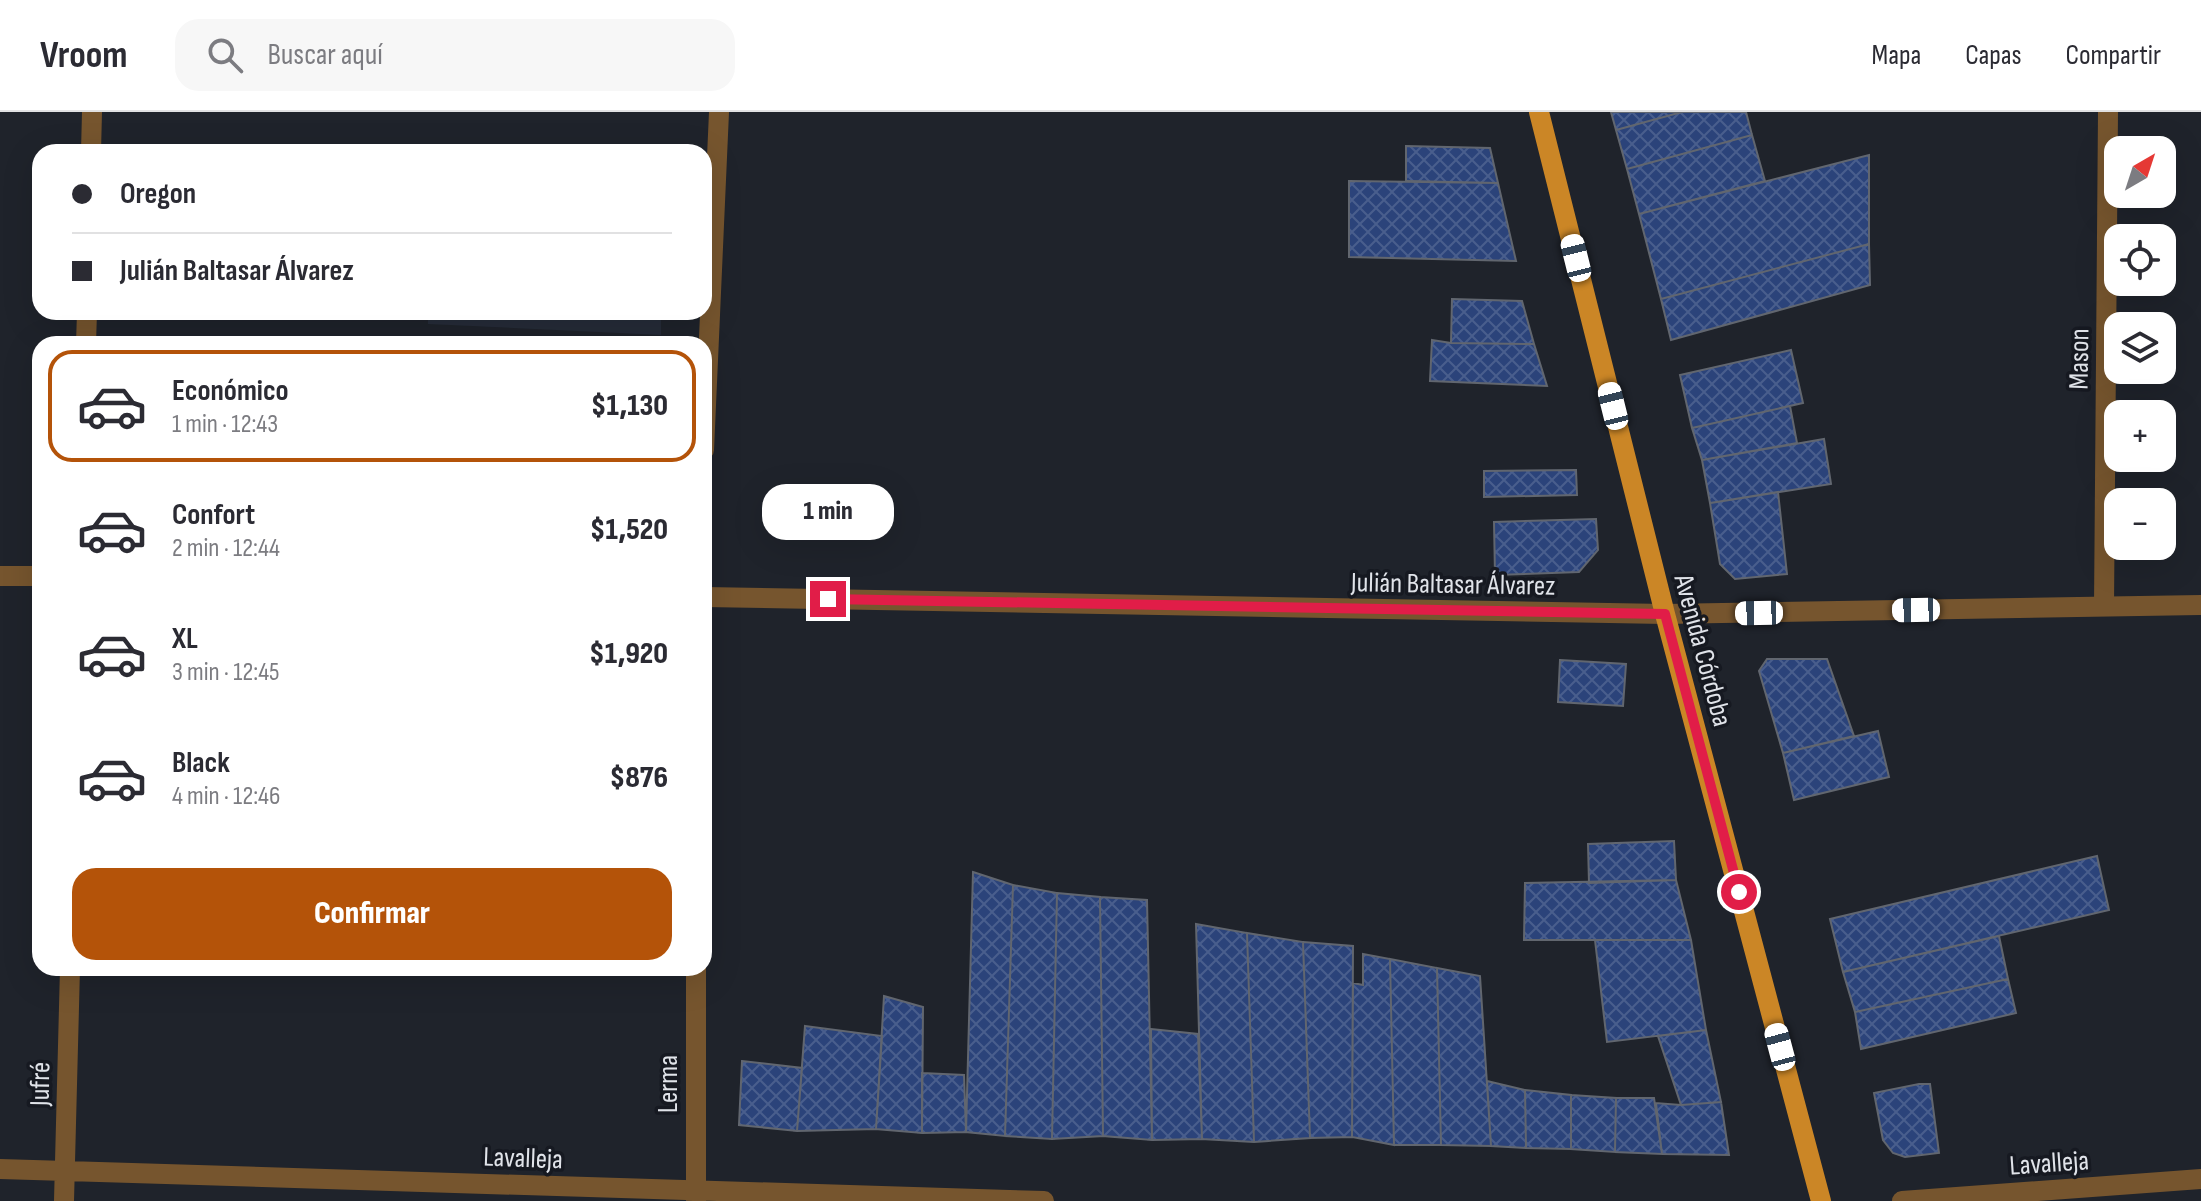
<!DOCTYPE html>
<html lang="es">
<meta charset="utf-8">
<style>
:root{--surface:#fff;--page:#f7f7f7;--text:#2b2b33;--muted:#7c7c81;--line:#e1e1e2;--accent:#b45309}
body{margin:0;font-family:"Sofia Sans Condensed",sans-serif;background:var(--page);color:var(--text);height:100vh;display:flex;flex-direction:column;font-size:30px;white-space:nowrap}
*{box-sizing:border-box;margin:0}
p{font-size:26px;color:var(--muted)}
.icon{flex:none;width:44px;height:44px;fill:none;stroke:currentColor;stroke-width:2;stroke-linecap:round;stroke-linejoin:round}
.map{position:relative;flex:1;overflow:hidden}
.details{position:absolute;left:32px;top:224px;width:680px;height:640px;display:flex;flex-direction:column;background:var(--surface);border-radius:24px;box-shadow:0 8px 32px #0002}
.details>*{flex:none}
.guide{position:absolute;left:32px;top:32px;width:680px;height:176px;border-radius:24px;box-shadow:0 8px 32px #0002;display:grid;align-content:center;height:176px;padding:0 40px;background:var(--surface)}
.needle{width:52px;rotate:39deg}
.controls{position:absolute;left:2104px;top:24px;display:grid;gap:16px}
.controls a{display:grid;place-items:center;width:72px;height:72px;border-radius:16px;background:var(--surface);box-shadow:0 8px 32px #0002;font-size:40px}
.end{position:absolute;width:36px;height:36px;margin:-18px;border:10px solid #e11d48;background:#fff;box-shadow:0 0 0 4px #fff}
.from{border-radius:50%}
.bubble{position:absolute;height:56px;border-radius:24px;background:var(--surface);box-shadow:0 8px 32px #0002;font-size:26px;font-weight:800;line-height:56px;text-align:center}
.car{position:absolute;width:24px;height:48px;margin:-24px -12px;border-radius:10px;box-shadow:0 0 6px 2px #0007;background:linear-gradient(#fff 24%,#345 0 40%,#fff 0 76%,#345 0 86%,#fff 0)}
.guide b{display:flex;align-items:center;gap:28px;height:76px;font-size:30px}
.guide b+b{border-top:2px solid var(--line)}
.guide i{width:20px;height:20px;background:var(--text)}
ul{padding:14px 0 0;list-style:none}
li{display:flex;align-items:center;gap:24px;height:112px;margin:0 16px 12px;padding:0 24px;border:4px solid transparent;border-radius:24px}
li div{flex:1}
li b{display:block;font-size:30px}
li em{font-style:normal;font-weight:800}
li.selected{border-color:var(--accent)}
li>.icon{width:72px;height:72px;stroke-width:1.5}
.cta{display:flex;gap:16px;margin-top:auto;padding:16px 40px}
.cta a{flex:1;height:92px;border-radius:24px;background:var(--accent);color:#fff;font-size:32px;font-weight:800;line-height:92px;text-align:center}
header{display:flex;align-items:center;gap:48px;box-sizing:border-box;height:112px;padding:0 40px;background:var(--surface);border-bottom:2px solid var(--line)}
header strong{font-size:38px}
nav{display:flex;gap:44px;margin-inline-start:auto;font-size:28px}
.search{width:560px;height:72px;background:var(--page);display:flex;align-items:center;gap:20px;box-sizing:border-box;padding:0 28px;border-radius:24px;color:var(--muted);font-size:30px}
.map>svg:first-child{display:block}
</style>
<header>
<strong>Vroom</strong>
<div class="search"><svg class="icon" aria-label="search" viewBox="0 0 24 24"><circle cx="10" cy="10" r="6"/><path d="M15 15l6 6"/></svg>Buscar aquí</div>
<nav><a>Mapa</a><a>Capas</a><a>Compartir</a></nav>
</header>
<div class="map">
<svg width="2201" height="1089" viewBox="0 0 2201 1089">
<defs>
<pattern id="building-cross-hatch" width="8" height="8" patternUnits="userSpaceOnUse" patternTransform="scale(2)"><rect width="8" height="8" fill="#2b437a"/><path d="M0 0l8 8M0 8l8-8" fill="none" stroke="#495e8d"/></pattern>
</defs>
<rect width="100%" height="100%" fill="#1f232b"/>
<!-- built -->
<path fill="#262c39" d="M428 200H661V223L428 212Z"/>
<!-- building -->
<path fill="url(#building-cross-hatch)" stroke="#61666f" stroke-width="2" d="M1611 0H1682L1616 18Z
M1682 0H1746L1752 23 1627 57 1616 18Z
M1752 23 1765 69 1639 102 1627 57Z
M1406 34 1490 36 1498 71 1406 69Z
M1869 43V132L1661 187 1639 102Z
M1349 69 1498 71 1516 149 1349 145Z
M1869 132 1870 173 1671 228 1661 187Z
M1452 187 1522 189 1534 232 1451 231Z
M1432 228 1451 231 1534 232 1547 274 1430 269Z
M1791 238 1803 291 1692 316 1680 263Z
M1790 294 1797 331 1702 348 1692 316Z
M1824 327 1831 372 1710 391 1702 348Z
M1576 358 1577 383 1484 385V359Z
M1778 380 1787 462 1735 467 1720 452 1710 391Z
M1596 407 1598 438 1579 460 1495 463 1494 410Z
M1767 547H1827L1854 624 1783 641 1759 559Z
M1560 548 1626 552 1623 594 1558 590Z
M1878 619 1889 665 1794 688 1783 641Z
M1674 729 1676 768 1589 771 1588 732Z
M2097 744 2109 798 1843 860 1830 807Z
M973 760 1013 773 1005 1024 966 1020Z
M1676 768 1691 828H1524L1525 771Z
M1013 773 1057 781 1052 1027 1005 1024Z
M1057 781 1100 785 1103 1024 1052 1027Z
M1100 785 1147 788 1152 1028 1103 1024Z
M1196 812 1247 821 1254 1030 1202 1027Z
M1247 821 1303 830 1310 1026 1254 1030Z
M1999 824 2008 867 1855 900 1843 860Z
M1595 828H1691L1706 918 1607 930Z
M1303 830 1353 834 1352 1025 1310 1026Z
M1363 842 1390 847 1394 1033 1352 1025 1353 871 1363 873Z
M1390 847 1437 856 1441 1033H1394Z
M1437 856 1480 864 1491 1034 1441 1033Z
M2008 867 2016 901 1861 937 1855 900Z
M884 884 923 895 922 1021 876 1017Z
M805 914 882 924 876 1017 797 1019Z
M1151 917 1198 922 1202 1027 1152 1028Z
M1706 918 1721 990 1681 993 1658 924Z
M742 949 802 956 797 1019 739 1013Z
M922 961 964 963 966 1020 922 1021Z
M1487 969 1525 978 1526 1036 1491 1034Z
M1919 972H1930L1939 1041 1905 1045 1893 1041 1883 1028 1874 981Z
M1525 978 1571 983V1037L1526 1036Z
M1571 983 1616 986 1615 1040 1571 1037Z
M1616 986H1654L1662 1042 1615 1040Z
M1721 990 1729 1043 1662 1042 1656 991 1681 993Z"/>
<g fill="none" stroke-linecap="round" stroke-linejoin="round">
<!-- minor -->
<path stroke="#76552e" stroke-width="20" d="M91 40 92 0
M86 232 87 200
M704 338 719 0
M0 464H40
M704 485 1665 502 2201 493
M2104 494 2108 0
M0 1057 1044 1089
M64 1089 70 856
M696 1089V856
M1902 1089 2201 1067"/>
<!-- primary -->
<path stroke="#cb8626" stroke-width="20" d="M1539 0 1665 502 1821 1089"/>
</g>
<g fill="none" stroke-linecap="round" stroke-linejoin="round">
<!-- route -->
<path stroke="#e11d48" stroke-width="10" d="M828 487 1665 502 1739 780"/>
</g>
<g text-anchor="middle" stroke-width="7" stroke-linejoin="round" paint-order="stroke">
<!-- street labels -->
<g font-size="28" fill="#e0e3e9" stroke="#161921">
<text transform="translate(2078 247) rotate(-89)" y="10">Mason</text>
<text transform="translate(1453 471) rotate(1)" y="10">Julián Baltasar Álvarez</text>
<text transform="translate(1704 538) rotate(75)" y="10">Avenida Córdoba</text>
<text transform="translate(39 972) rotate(-89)" y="10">Jufré</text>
<text transform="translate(667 972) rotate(-90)" y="10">Lerma</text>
<text transform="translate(523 1045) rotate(2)" y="10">Lavalleja</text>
<text transform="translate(2049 1050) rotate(-4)" y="10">Lavalleja</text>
</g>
</g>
</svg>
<div class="controls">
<a><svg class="needle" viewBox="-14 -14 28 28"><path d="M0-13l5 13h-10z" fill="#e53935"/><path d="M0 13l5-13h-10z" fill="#7c7c81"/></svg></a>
<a><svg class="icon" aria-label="locate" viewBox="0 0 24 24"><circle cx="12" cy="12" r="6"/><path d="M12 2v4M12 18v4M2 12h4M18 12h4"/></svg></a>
<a><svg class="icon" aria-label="layers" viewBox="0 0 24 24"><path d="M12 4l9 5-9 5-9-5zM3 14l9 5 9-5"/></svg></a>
<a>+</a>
<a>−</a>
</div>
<i class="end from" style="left:1739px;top:780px"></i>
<i class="end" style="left:828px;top:487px"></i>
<div class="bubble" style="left:762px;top:372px;width:132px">1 min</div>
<i class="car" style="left:1576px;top:146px;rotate:346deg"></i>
<i class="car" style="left:1613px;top:294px;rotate:346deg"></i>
<i class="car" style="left:1916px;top:498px;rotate:269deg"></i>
<i class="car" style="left:1759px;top:501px;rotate:269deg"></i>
<i class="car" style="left:1780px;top:935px;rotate:345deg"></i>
<div class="guide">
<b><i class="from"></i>Oregon</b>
<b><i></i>Julián Baltasar Álvarez</b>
</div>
<section class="details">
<ul>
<li class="selected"><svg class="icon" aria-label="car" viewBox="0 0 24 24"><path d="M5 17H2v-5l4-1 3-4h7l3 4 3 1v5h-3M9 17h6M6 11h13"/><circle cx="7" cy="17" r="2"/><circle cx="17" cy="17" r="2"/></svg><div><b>Económico</b><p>1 min · 12:43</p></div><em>$1,130</em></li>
<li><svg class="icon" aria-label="car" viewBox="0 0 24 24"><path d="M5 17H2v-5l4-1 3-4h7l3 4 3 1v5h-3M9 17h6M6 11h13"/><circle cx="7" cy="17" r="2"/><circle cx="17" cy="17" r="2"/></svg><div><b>Confort</b><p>2 min · 12:44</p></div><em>$1,520</em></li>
<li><svg class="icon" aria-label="car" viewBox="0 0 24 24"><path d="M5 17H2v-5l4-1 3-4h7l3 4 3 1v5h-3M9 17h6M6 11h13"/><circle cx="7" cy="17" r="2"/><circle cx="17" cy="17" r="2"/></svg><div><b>XL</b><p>3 min · 12:45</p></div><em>$1,920</em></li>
<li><svg class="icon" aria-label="car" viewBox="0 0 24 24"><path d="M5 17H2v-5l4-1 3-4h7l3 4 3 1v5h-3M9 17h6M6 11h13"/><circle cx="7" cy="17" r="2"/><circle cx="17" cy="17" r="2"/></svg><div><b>Black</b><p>4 min · 12:46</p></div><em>$876</em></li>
</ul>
<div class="cta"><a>Confirmar</a></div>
</section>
</div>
